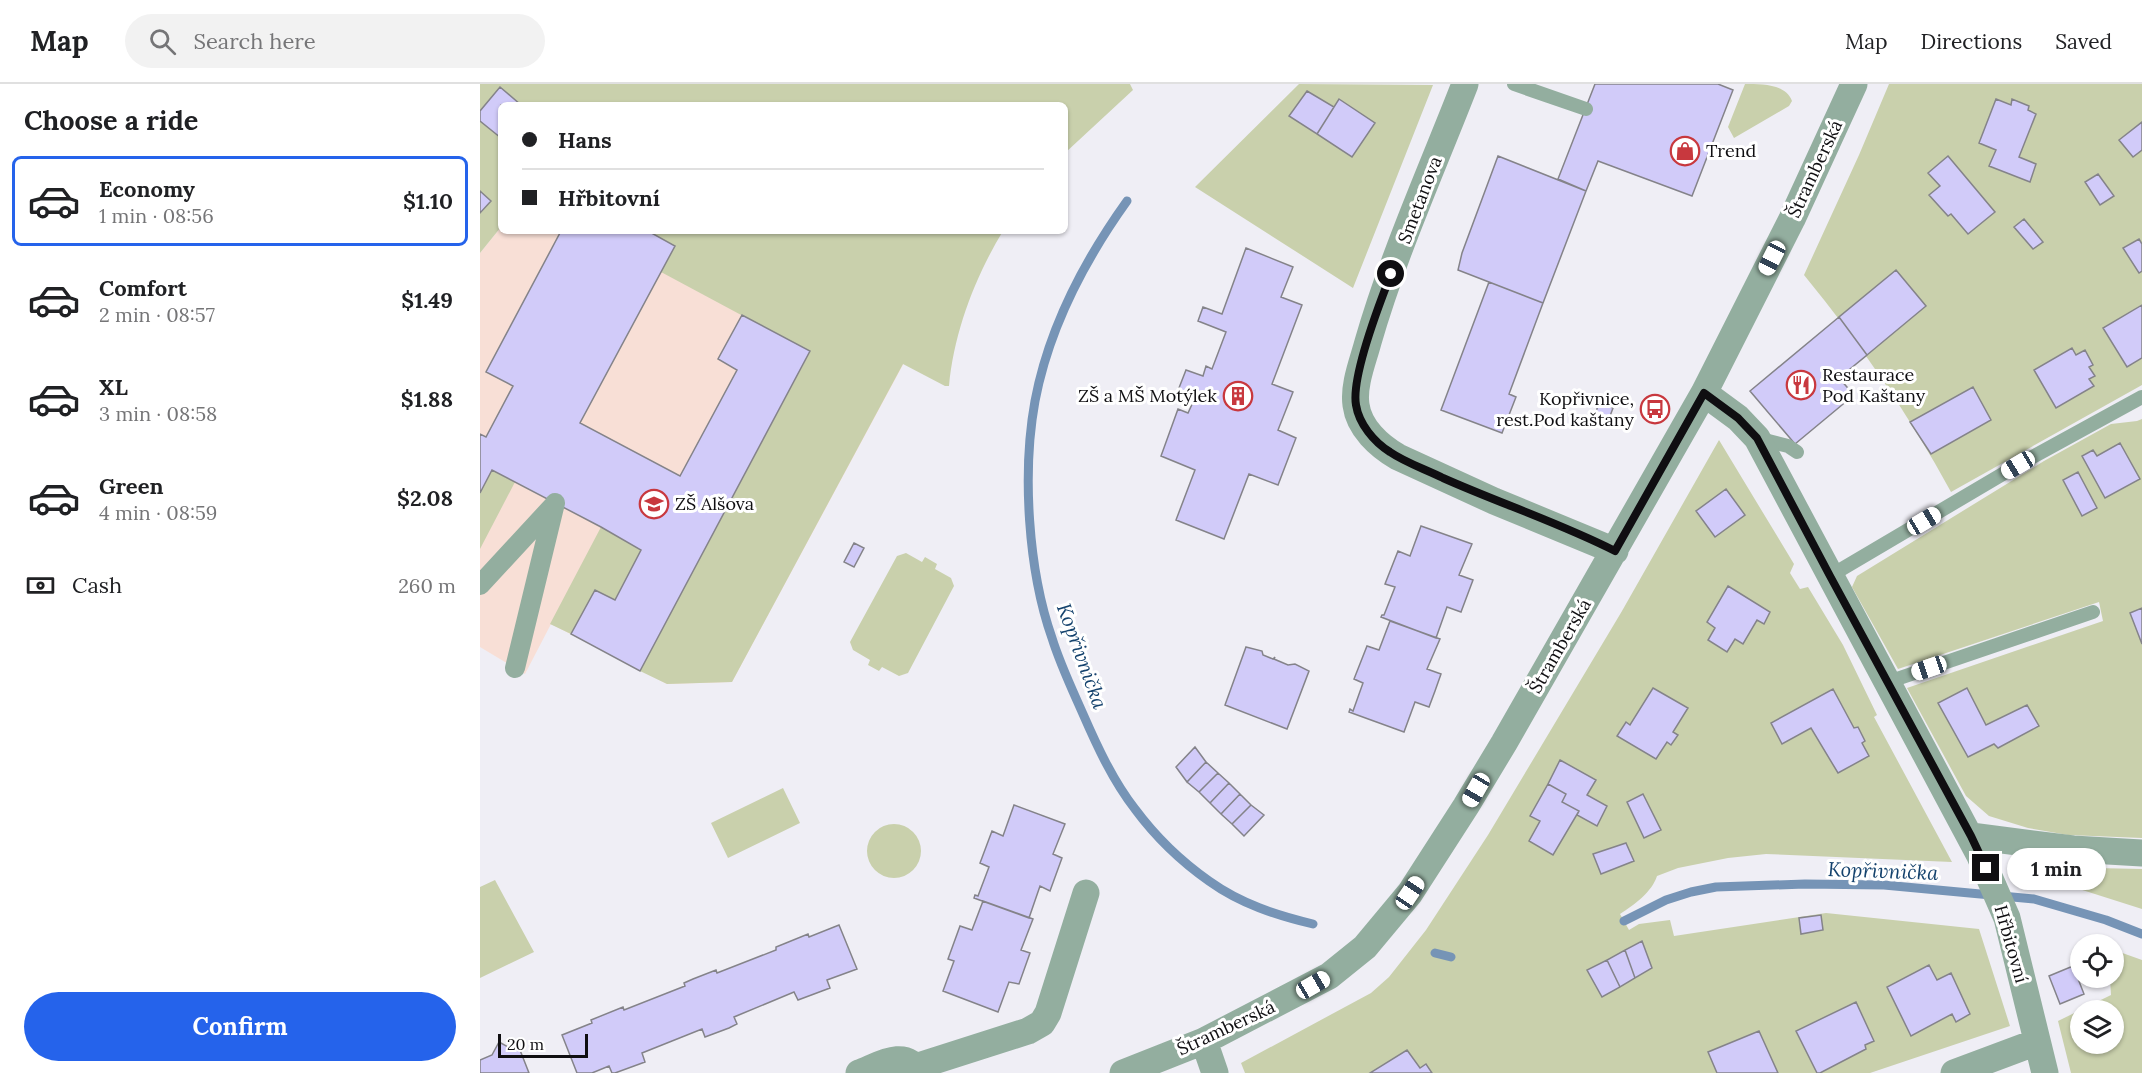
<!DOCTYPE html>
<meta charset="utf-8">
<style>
:root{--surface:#fff;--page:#f2f2f2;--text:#202124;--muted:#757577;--line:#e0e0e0;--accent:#2563eb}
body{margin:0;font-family:Lora,serif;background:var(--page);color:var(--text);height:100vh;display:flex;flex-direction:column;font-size:22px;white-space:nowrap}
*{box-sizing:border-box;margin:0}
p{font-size:20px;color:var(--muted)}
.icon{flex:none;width:33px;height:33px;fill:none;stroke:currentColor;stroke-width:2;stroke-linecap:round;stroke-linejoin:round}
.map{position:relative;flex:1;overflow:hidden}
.panel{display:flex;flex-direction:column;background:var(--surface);width:480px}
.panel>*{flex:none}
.banner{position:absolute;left:18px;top:18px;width:570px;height:132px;border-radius:9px;box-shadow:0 2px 4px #0004;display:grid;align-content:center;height:132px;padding:0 24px;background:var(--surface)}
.controls{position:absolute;left:1590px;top:850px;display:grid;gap:12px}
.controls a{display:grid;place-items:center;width:54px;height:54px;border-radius:50%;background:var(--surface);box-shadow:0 2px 4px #0004;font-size:30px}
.scale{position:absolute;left:18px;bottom:15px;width:90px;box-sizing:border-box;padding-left:6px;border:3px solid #0f0e11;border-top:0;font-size:16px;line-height:21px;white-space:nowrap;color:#0f0e11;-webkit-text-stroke:4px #fff;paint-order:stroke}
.end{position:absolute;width:27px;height:27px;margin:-14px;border:8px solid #0f0e11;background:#fff;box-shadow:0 0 0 3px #fff}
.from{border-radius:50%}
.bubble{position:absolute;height:42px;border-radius:21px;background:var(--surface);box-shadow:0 2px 4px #0004;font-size:20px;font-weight:800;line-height:42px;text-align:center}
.car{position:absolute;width:18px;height:36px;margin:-18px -9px;border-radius:8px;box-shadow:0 0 4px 2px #0007;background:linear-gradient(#fff 24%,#345 0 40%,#fff 0 76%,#345 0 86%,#fff 0)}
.banner b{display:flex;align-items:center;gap:21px;height:57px;font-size:22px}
.banner b+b{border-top:2px solid var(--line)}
.banner i{width:15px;height:15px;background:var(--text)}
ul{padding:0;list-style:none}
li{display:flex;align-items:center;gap:18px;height:90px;margin:0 12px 9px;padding:0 12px;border:3px solid transparent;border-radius:9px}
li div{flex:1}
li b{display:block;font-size:22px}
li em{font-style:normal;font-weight:800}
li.on{border-color:var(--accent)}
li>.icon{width:54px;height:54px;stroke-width:1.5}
h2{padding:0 24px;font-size:27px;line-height:72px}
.pay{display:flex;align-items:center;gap:15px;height:66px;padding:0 24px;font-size:22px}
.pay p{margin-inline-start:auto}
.cta{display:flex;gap:12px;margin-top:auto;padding:12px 24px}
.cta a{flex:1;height:69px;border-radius:36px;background:var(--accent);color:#fff;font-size:24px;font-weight:800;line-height:69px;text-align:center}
header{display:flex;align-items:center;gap:36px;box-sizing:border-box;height:84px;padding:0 30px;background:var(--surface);border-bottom:2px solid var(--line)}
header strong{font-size:28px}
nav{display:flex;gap:33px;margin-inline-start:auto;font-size:21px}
.search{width:420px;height:54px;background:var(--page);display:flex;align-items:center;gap:15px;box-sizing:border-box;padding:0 21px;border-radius:33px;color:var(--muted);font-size:22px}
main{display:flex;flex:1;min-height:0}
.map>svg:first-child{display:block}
</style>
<header>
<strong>Map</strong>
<div class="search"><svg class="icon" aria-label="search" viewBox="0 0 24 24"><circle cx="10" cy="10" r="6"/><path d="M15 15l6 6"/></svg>Search here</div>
<nav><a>Map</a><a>Directions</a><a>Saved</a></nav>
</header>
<main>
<section class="panel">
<h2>Choose a ride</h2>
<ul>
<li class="on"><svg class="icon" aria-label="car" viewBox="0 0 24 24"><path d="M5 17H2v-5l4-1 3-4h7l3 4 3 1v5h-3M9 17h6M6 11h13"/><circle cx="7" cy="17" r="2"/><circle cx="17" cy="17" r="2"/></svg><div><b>Economy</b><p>1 min · 08:56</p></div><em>$1.10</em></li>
<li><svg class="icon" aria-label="car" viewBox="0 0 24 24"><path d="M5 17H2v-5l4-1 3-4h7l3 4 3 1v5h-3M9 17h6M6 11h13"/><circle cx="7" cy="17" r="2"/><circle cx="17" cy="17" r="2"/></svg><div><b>Comfort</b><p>2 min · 08:57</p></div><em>$1.49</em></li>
<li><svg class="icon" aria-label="car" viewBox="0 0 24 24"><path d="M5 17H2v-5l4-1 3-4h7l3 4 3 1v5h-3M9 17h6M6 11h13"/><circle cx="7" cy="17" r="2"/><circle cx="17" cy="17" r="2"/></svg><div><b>XL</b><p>3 min · 08:58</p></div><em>$1.88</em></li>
<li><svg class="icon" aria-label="car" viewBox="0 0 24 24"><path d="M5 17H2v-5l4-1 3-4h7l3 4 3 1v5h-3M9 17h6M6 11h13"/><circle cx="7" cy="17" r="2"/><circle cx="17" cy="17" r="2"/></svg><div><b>Green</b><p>4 min · 08:59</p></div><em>$2.08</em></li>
</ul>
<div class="pay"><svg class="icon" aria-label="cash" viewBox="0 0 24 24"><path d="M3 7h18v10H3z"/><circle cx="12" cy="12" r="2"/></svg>Cash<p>260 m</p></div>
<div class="cta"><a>Confirm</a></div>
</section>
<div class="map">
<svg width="1662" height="989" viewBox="0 0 1662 989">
<rect width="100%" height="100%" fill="#efeef5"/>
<!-- education -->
<path fill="#f8dfd6" d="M21 143V147H495L252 598 187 600 71 540 45 590 0 563V169Z"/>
<!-- green -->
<path fill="#c9d0ac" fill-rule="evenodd" d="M0 0H650L653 6 585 69V21H21V143L0 169Z
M819 0 953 1 873 204 715 103Z
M1265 0C1282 0 1306 0 1312 17L1309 22 1254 54 1248 43Z
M1409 0H1662V301L1471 408C1429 331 1380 259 1324 191L1379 71Z
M168 147H523C495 193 474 248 469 302H465L423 280 252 598 187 600 160 587 330 268 181 188 195 162Z
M1662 335V754L1588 751 1548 744 1509 732 1486 712 1427 604 1623 537 1619 518 1418 585 1372 503 1377 492 1564 377 1631 340 1657 337Z
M1239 356 1314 480 1310 489 1320 505 1328 503 1363 561 1397 631 1394 633 1472 778 1286 770 1248 774 1198 784 1177 792C1172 808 1154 821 1140 830L1149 846 1159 840 1190 836 1194 852 1346 829 1499 845 1530 942 1390 989H765L761 979 891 909 909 893 946 846 1008 751 1142 527Z
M12 386 35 398 0 465V409Z
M121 443 161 466 135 516 115 506 91 550 70 540Z
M426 469 442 478 445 473 457 480 455 485 471 494 474 502 428 589 419 592 402 583 399 587 388 581 390 576 373 566 370 558 417 472Z
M303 704 320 739 248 774 231 739Z
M387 767a27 27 0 1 1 54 0a27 27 0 1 1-54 0Z
M1568 783 1662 785V825L1536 785Z
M15 796 54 868 0 894V803Z
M1634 866 1662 876V989H1591L1578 937 1631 911 1630 894H1634ZM1600 927H1634V960H1600Z"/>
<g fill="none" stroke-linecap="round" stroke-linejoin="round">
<!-- stream -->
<path stroke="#7694b6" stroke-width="9" d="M647 117C604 177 569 243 555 317 542 388 548 486 572 554 580 580 592 605 603 630 617 662 633 697 655 725 675 752 702 778 729 797 761 820 796 831 833 840
M1144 837 1186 816 1211 808 1236 803 1325 800 1404 801 1554 815 1626 836 1662 850
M955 869 971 873"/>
</g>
<!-- building -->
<path fill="#d1cbf9" stroke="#848389" stroke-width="1.5" d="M1115 0H1238L1253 6 1212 112 1118 77 1106 107 1078 95Z
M20 3 41 21H21V54L0 37V27Z
M827 7 854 23 837 50 809 32Z
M859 15 895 39 872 73 837 50Z
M1516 15 1531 21 1532 15 1549 22 1548 26 1556 30 1539 73 1556 80 1550 98 1509 82 1516 66 1499 59Z
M1662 38V66L1653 73 1639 56Z
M1018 72 1106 107 1063 219 978 186 982 169Z
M1468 72 1515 128 1488 150 1471 130 1468 132 1449 111 1460 102 1448 89Z
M1618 90 1634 112 1620 121 1605 98Z
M0 107 11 117 0 129Z
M1544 135 1563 158 1553 165 1534 143Z
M81 147H168L195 162 100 339 200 392 257 286 238 275 262 231 330 267 160 587 91 550 115 506 135 516 161 466 121 443 12 386 0 409V350L6 353 33 302 6 288Z
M1659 155 1662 160V187L1659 189 1643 164Z
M766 164 813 183 801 213 822 221 792 300 813 308 798 346 816 354 798 401 769 390 744 455 696 436 715 386 681 372 698 325 708 329 714 316 697 309 706 286 723 292 726 282 732 285 746 248 718 237 723 223 742 230Z
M1416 186 1446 222 1387 271 1359 233Z
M1009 198 1063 219 1029 310 1036 313 1022 349 961 326Z
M1662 221V274L1647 283 1623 244Z
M1359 233 1387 271 1359 294 1374 311 1315 360 1270 307Z
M1592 264 1596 271 1605 266 1613 281 1609 283 1615 292 1609 295 1614 302 1576 324 1554 286Z
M1493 303 1511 336 1451 370 1430 338Z
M1119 319 1133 324 1126 343 1112 339Z
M1640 359 1660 395 1625 414 1602 372 1613 366 1617 372Z
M1598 388 1617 424 1602 432 1583 396Z
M1246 405 1265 431 1235 453 1216 427Z
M941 442 992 460 979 491 993 496 981 528 967 523 956 554 901 533 902 531H904L915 503 905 500 918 467 930 472Z
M374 459 384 464 374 483 364 478Z
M1248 502 1290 528 1284 540 1277 536 1263 560 1255 555 1247 568 1228 556 1235 544 1227 538Z
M1662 524V560L1650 529Z
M910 537 960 555 947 585 961 590 955 607 949 623 935 618 924 648 869 628 870 625 873 627 883 599 874 595 887 562 899 566Z
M766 563 782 567 783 571 793 575 795 573 794 575 808 581 815 580 829 587 807 645 745 621Z
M1173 604 1208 624 1193 648 1198 651 1191 661 1187 658 1176 675 1137 652 1146 638 1150 641Z
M1487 604 1506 641 1547 621 1559 642 1518 664 1514 660 1488 673 1458 619Z
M1353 605 1374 644 1378 643 1385 657 1382 659 1389 672 1358 689 1331 644 1302 660 1291 639Z
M715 663 726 678 707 698 696 683Z
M1080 676 1116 696 1107 711 1127 722 1117 742 1097 731 1099 727 1082 718 1086 710 1068 700Z
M726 678 738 689 719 708 707 698Z
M738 689 749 699 730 719 719 708Z
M749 699 760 710 741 730 730 719Z
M1068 700 1086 710 1082 718 1099 727 1073 771 1049 757 1060 737 1050 732Z
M760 710 771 721 752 740 741 730Z
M1163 710 1181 746 1164 754 1147 718Z
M534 721 585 740 573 770 582 774 570 807 560 802 549 834 494 814 495 811 498 812 509 783 500 779 512 747 523 752Z
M771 721 784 731 764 752 752 740Z
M1146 759 1154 777 1121 790 1113 770Z
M503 817 553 835 541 866 550 869 539 900 529 898 518 928 463 907 474 877 468 875 480 842 492 846Z
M1341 831 1343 846 1321 850 1319 834Z
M359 841 377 885 347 896 350 904 318 916 314 908 254 933 257 940 249 944 225 953 222 945 162 969 165 978 135 989H132L129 982 112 989H97L82 951 112 939 111 936 143 923 144 926 205 902 204 899 213 895 236 886 237 889 296 866V863L306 859 328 850 329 853Z
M1162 857 1172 884 1155 894 1145 866Z
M1145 866 1155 894 1140 903 1127 876Z
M1127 876 1140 903 1122 913 1107 886Z
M1449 881 1457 896 1471 889 1490 930 1476 938 1472 930 1431 952 1407 903Z
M1593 882 1604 910 1580 920 1569 892Z
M1376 918 1394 957 1385 961 1386 965 1340 989H1337L1316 947Z
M1279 947 1298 989H1237L1228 968Z
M19 958 30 964 38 961 49 989H0V976L12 971Z
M927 966 940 984 946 980 952 989H890Z"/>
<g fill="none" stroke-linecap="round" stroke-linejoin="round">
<!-- service -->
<path stroke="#93ae9f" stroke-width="14" d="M1034 0 1106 25
M1277 354 1308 362 1317 368
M1350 492 1538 381 1662 313
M1408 598 1613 528"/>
<!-- pedestrian -->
<path stroke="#93ae9f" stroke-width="20" d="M0 501 73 422
M35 584 75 419"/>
<!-- minor -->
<path stroke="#93ae9f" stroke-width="27" d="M985 0C952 85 913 171 888 258 883 277 873 301 876 321 879 344 899 362 918 373L1014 417 1135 467
M1224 309 1258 334 1277 354 1500 772 1527 834 1565 989
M1491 752 1593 765 1662 769
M724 957 735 989
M435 983 548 947 562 939 568 929 606 809
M379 989C398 982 426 963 438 989
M643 989 724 957 849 892 885 863 930 809 986 722 1024 659 1224 309 1312 135 1374 0
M1474 989 1557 958"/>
</g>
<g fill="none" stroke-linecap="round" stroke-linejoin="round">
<!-- route -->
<path stroke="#0f0e11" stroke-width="8" d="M911 190C900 218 871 293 876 321 879 340 894 358 910 368 926 379 945 385 963 394 1019 419 1080 439 1135 467L1224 309 1258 334 1277 354 1350 492 1491 752 1506 784"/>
</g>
<!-- icons -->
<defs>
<g id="shop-ring" transform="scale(1.5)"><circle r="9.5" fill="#fff" stroke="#c8383e" stroke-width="1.5"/><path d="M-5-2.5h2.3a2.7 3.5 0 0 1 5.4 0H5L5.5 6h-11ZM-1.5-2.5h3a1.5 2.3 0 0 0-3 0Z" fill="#c8383e"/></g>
<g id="restaurant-ring" transform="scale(1.5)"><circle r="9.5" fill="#fff" stroke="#c8383e" stroke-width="1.5"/><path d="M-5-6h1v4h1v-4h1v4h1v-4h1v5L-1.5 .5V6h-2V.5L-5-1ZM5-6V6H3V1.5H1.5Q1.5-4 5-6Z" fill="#c8383e"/></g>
<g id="building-ring" transform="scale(1.5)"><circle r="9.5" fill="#fff" stroke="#c8383e" stroke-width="1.5"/><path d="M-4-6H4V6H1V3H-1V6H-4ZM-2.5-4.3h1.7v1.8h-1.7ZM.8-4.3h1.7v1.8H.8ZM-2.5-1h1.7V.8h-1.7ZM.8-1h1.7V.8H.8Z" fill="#c8383e"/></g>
<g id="bus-ring" transform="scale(1.5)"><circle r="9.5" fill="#fff" stroke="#c8383e" stroke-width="1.5"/><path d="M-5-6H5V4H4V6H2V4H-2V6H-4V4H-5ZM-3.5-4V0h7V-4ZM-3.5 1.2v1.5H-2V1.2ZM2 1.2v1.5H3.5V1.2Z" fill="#c8383e"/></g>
<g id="school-ring" transform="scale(1.5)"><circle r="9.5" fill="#fff" stroke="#c8383e" stroke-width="1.5"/><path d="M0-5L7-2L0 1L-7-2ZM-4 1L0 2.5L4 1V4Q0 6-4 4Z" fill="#c8383e"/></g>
</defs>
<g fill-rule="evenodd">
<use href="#shop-ring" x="1205" y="67"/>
<use href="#restaurant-ring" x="1321" y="301"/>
<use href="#building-ring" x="758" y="312"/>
<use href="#bus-ring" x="1175" y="325"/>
<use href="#school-ring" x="174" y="420"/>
</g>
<g text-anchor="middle" stroke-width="6" stroke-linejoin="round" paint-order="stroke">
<!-- poi labels -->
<g font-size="18" fill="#0f0e11" stroke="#fff" text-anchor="start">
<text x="1226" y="73">Trend</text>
<text x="1342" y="297">Restaurace<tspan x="1342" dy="21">Pod Kaštany</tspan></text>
<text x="737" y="318" text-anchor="end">ZŠ a MŠ Motýlek</text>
<text x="1154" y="321" text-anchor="end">Kopřivnice,<tspan x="1154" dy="21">rest.Pod kaštany</tspan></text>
<text x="195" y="426">ZŠ Alšova</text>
</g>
<!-- street labels -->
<g font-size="18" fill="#0f0e11" stroke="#fff">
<text transform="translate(1335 85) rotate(-65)" y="6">Štramberská</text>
<text transform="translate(940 116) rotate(-69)" y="6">Smetanova</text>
<text transform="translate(1080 562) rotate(-60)" y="6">Štramberská</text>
<text transform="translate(1531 860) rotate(74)" y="6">Hřbitovní</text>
<text transform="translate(746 944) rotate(-25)" y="6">Štramberská</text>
</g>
<!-- water labels -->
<g font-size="20" font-style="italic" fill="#14426d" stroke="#fff">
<text transform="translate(602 572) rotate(70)" y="7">Kopřivnička</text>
<text transform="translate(1403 787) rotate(2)" y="7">Kopřivnička</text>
</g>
</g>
</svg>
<div class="controls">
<a><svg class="icon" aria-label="locate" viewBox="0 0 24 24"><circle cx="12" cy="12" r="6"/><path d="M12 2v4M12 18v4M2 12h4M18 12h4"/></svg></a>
<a><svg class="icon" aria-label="layers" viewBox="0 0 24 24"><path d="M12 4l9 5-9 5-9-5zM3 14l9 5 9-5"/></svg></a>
</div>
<div class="scale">20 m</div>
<i class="end from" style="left:911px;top:190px"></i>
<i class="end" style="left:1506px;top:784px"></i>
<div class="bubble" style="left:1527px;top:764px;width:99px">1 min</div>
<i class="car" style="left:1292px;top:174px;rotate:207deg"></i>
<i class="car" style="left:1538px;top:381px;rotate:239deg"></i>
<i class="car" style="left:1444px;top:437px;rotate:59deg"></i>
<i class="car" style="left:1449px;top:584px;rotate:251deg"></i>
<i class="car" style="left:996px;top:706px;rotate:210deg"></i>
<i class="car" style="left:930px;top:809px;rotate:34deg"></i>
<i class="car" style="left:833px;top:901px;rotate:60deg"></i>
<div class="banner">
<b><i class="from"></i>Hans</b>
<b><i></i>Hřbitovní</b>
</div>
</div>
</main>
